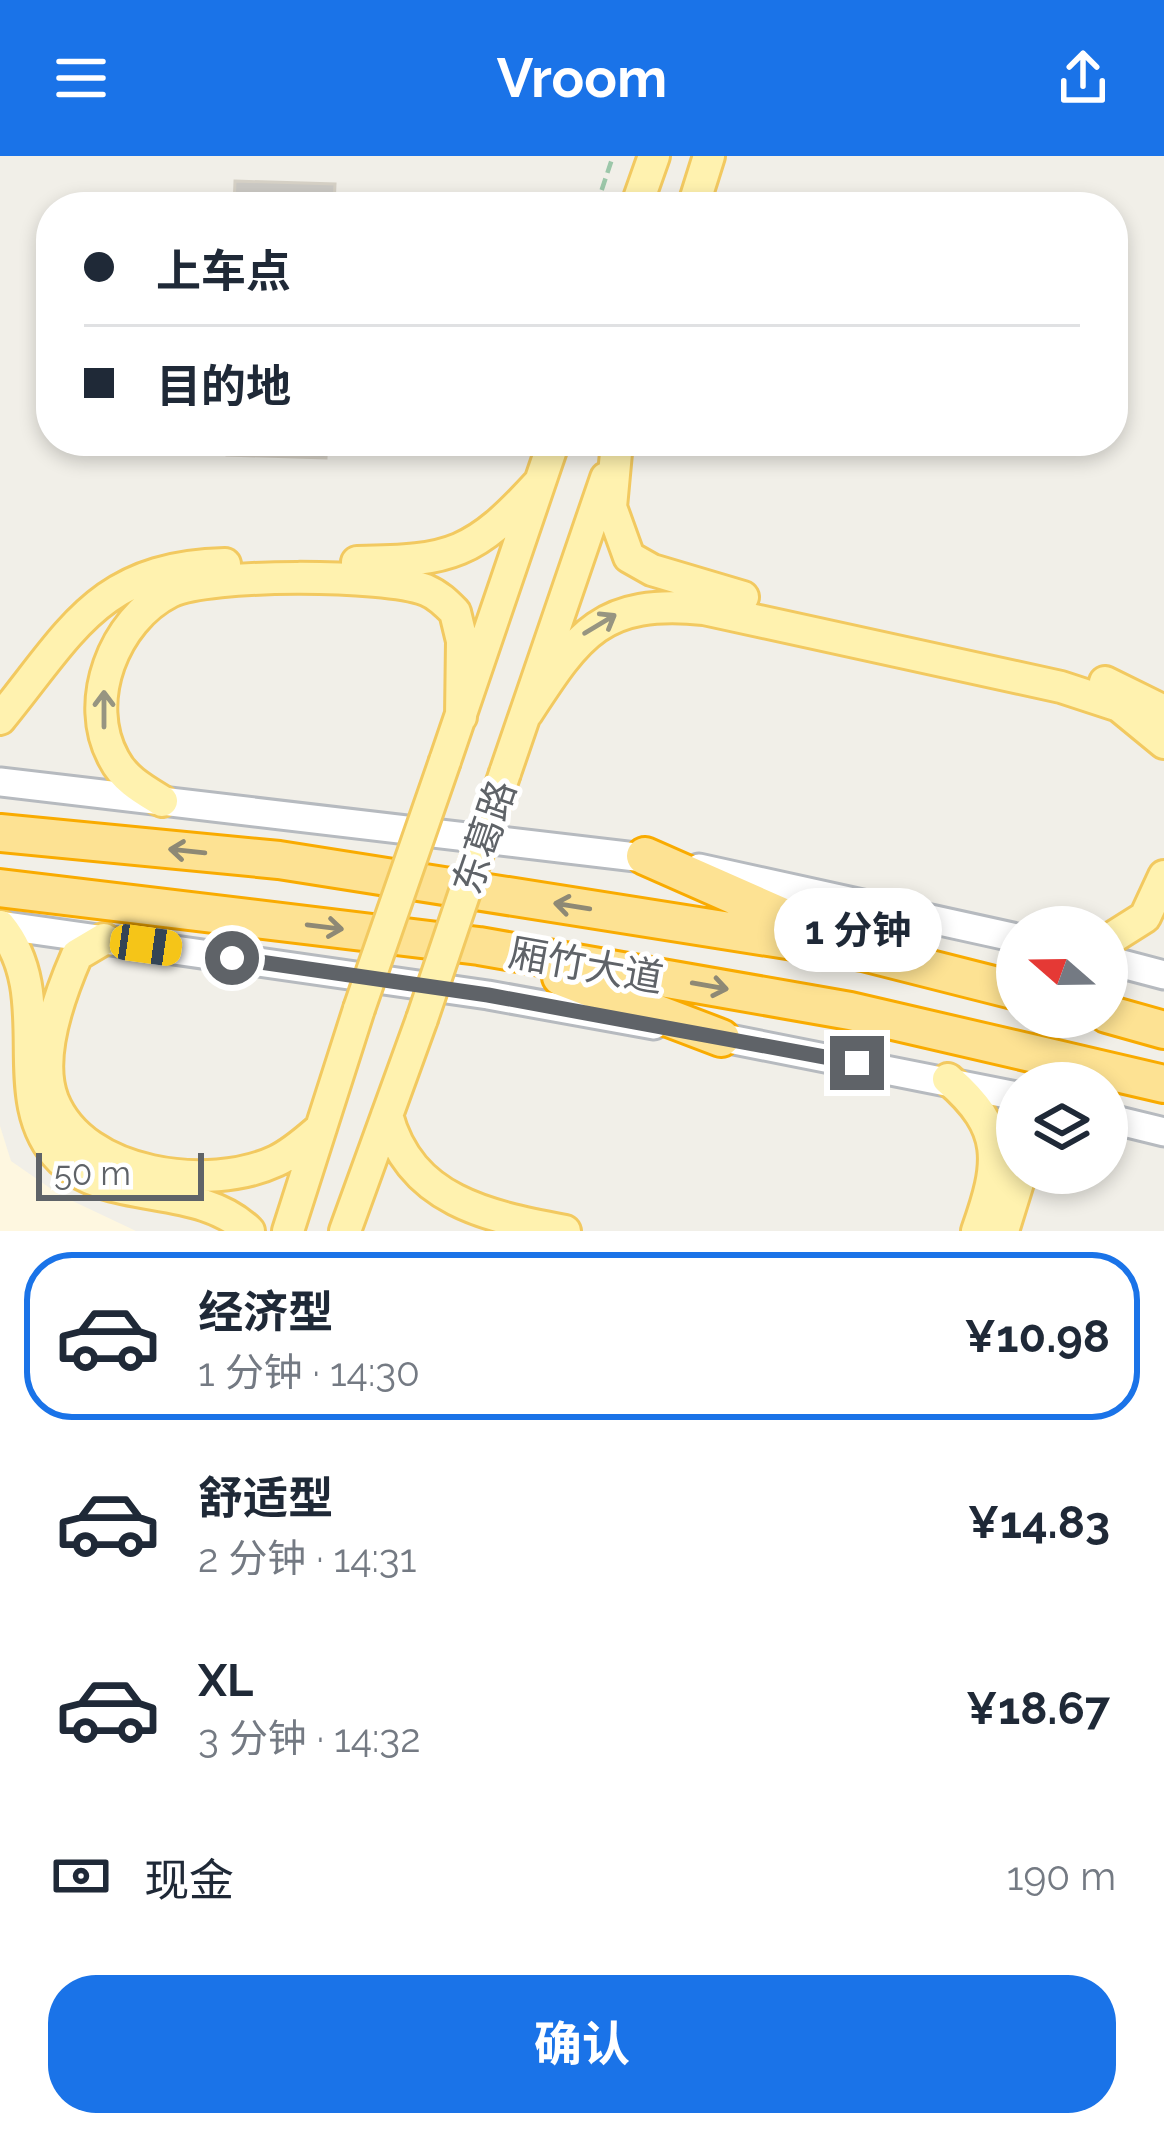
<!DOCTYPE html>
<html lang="zh">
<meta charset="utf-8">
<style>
:root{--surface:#fff;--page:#f2f2f3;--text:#1f2937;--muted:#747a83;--line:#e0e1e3;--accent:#1a73e8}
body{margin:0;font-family:Raleway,"Noto Sans SC",sans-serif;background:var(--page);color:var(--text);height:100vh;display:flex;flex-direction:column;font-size:45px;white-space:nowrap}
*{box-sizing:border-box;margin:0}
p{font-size:39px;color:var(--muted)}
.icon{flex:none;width:66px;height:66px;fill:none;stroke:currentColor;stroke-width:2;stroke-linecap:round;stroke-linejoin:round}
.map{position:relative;height:1075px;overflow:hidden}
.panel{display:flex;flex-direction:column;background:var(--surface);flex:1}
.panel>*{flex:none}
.top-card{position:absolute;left:36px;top:36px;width:1092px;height:264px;border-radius:48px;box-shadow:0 6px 18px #0003;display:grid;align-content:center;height:264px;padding:0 48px;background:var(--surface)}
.needle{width:78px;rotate:290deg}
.fabs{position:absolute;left:996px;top:750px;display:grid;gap:24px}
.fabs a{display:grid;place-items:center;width:132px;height:132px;border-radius:50%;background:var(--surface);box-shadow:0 6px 18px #0003;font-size:60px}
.scale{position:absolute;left:36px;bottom:30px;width:168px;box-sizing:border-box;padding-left:12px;border:6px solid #5f6368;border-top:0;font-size:33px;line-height:42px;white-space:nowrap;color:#5f6368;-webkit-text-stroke:9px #fff;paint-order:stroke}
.end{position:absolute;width:54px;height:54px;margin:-27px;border:15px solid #5f6368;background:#fff;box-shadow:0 0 0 6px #fff}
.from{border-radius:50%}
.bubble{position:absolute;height:84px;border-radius:42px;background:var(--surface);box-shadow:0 6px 18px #0003;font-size:39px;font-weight:700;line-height:84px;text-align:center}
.car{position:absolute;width:36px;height:72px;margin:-36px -18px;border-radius:15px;box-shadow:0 0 9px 3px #0007;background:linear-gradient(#f5c518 24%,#345 0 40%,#f5c518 0 76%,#345 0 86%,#f5c518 0)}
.top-card b{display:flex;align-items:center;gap:42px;height:114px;font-size:45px}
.top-card b+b{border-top:3px solid var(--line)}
.top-card i{width:30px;height:30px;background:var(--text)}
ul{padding:21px 0 0;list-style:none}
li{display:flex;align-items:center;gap:36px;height:168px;margin:0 24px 18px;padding:0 24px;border:6px solid transparent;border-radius:48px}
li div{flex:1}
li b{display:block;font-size:45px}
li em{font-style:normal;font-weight:700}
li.selected{border-color:var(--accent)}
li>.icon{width:108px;height:108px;stroke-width:1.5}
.pay{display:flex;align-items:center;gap:30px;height:132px;padding:0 48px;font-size:45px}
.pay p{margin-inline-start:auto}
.action{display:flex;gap:24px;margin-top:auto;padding:24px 48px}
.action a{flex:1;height:138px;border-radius:48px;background:var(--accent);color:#fff;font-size:48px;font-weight:700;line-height:138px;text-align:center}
header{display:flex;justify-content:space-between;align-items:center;height:156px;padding:0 48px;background:var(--accent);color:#fff;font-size:54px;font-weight:700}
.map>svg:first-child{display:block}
</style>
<header><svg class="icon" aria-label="menu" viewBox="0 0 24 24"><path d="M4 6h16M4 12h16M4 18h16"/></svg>Vroom<svg class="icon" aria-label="share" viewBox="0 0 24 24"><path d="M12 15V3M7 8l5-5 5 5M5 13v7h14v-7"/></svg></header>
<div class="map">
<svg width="1164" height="1075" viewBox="0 0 1164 1075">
<rect width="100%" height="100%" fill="#f1efe8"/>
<!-- commercial -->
<path fill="#fef7e0" d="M0 970 11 1005 60 1039 136 1075H0Z"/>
<!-- building -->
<path fill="#cccac5" stroke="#d6d1c6" stroke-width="3" d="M235 25 335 28 334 51H234Z
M227 285H327L326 302 227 299Z"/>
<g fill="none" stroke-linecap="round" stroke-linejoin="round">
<!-- secondary casing -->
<g stroke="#b6babf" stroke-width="33">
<path id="secondary" d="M0 626 661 704
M699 712 1017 782
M0 769 488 839 654 869
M1107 804 1164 819
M704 878 1017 940
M1107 962 1164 976"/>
</g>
<!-- primary casing -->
<g stroke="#f2c960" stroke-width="36">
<path id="primary" d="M636 51 654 0
M693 51 709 0
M617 286 611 351 629 401 652 414 743 441
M357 406C452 405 474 398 539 327
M1105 526 1164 555
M527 557C579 477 602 443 704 453L1061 531 1119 550 1164 587
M0 563C72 475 99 411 225 408
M445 605 554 285
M505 617 606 322
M162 645C144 634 124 623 114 603 82 546 114 464 170 436 209 417 385 418 426 434 438 439 446 447 455 456L462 485 461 561
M0 770C59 842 0 942 61 1004 111 1050 199 1026 249 1075
M104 783 77 799C60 838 36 901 53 944 84 1021 210 1036 276 1005 293 997 307 984 321 972
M1107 785 1145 761 1164 720
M948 923C1006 973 1001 1007 977 1075
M387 959C410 1045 487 1060 565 1075
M288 1075 359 853
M345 1075 422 863
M1003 1075 1021 1017"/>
</g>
<!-- highway casing -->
<g stroke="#f9ab00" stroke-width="42">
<path id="highway" d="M0 677 279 704 863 796 1017 835
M645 700 815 775
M0 732 479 790 850 855 1164 928
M561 821 721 882
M1107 858 1164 874"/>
</g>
<!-- path -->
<path stroke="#9cc7a9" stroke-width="4.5" stroke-dasharray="12 6" stroke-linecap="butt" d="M596 51 613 0"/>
<!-- secondary -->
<use href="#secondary" stroke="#fff" stroke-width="27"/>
<!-- primary -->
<use href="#primary" stroke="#fff2af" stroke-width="30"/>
<!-- highway -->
<use href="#highway" stroke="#fde293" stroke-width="36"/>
<!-- primary-bridge casing -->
<g stroke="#f2c960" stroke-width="36" stroke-linecap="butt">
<path id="primary-bridge" d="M359 853 445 605
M422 863 505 617"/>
</g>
<!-- primary-bridge -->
<use href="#primary-bridge" stroke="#fff2af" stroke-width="30"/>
</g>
<!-- one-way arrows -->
<defs><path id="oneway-shaft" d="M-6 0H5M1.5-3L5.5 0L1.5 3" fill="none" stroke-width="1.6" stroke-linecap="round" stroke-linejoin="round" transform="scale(3)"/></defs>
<g stroke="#979581">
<use href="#oneway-shaft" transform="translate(600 468) rotate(-31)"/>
<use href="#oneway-shaft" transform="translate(104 553) rotate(-90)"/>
</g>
<g stroke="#8e8975">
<use href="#oneway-shaft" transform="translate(187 695) rotate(-174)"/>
<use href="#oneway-shaft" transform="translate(572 750) rotate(-171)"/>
<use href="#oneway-shaft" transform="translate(325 771) rotate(7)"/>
<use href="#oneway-shaft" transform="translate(710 830) rotate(10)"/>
</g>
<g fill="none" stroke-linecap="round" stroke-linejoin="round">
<!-- route -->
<path stroke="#5f6368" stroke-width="15" d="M232 802 488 839 857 907"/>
</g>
<g text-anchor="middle" stroke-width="10" stroke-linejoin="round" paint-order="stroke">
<!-- street labels -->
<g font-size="39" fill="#5f6368" stroke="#fff">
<text transform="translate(484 681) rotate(-71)" y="14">东葛路</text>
<text transform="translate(586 809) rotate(10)" y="14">厢竹大道</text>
</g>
</g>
</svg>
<div class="fabs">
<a><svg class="needle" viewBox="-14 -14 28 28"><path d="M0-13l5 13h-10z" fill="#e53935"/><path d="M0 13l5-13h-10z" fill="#747a83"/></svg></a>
<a><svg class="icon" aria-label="layers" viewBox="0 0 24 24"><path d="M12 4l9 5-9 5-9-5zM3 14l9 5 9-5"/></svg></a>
</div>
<div class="scale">50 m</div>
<i class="end from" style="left:232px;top:802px"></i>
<i class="end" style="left:857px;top:907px"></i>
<div class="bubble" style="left:774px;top:732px;width:168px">1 分钟</div>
<i class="car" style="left:146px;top:789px;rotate:98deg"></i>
<div class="top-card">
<b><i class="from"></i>上车点</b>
<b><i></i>目的地</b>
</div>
</div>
<section class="panel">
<ul>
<li class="selected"><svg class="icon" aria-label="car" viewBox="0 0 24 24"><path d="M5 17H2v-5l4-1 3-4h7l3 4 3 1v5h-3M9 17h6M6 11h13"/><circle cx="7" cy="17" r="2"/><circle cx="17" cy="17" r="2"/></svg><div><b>经济型</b><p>1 分钟 · 14:30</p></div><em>¥10.98</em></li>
<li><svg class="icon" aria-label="car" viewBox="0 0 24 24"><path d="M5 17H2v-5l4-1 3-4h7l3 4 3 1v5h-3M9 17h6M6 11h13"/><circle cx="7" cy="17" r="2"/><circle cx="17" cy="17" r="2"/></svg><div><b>舒适型</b><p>2 分钟 · 14:31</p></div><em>¥14.83</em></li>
<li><svg class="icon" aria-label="car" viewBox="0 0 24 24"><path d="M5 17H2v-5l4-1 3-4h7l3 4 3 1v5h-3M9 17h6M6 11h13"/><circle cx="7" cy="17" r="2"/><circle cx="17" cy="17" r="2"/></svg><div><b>XL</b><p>3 分钟 · 14:32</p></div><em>¥18.67</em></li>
</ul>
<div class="pay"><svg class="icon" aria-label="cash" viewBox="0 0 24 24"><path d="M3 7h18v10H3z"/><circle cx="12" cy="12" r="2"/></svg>现金<p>190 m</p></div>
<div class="action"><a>确认</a></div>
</section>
